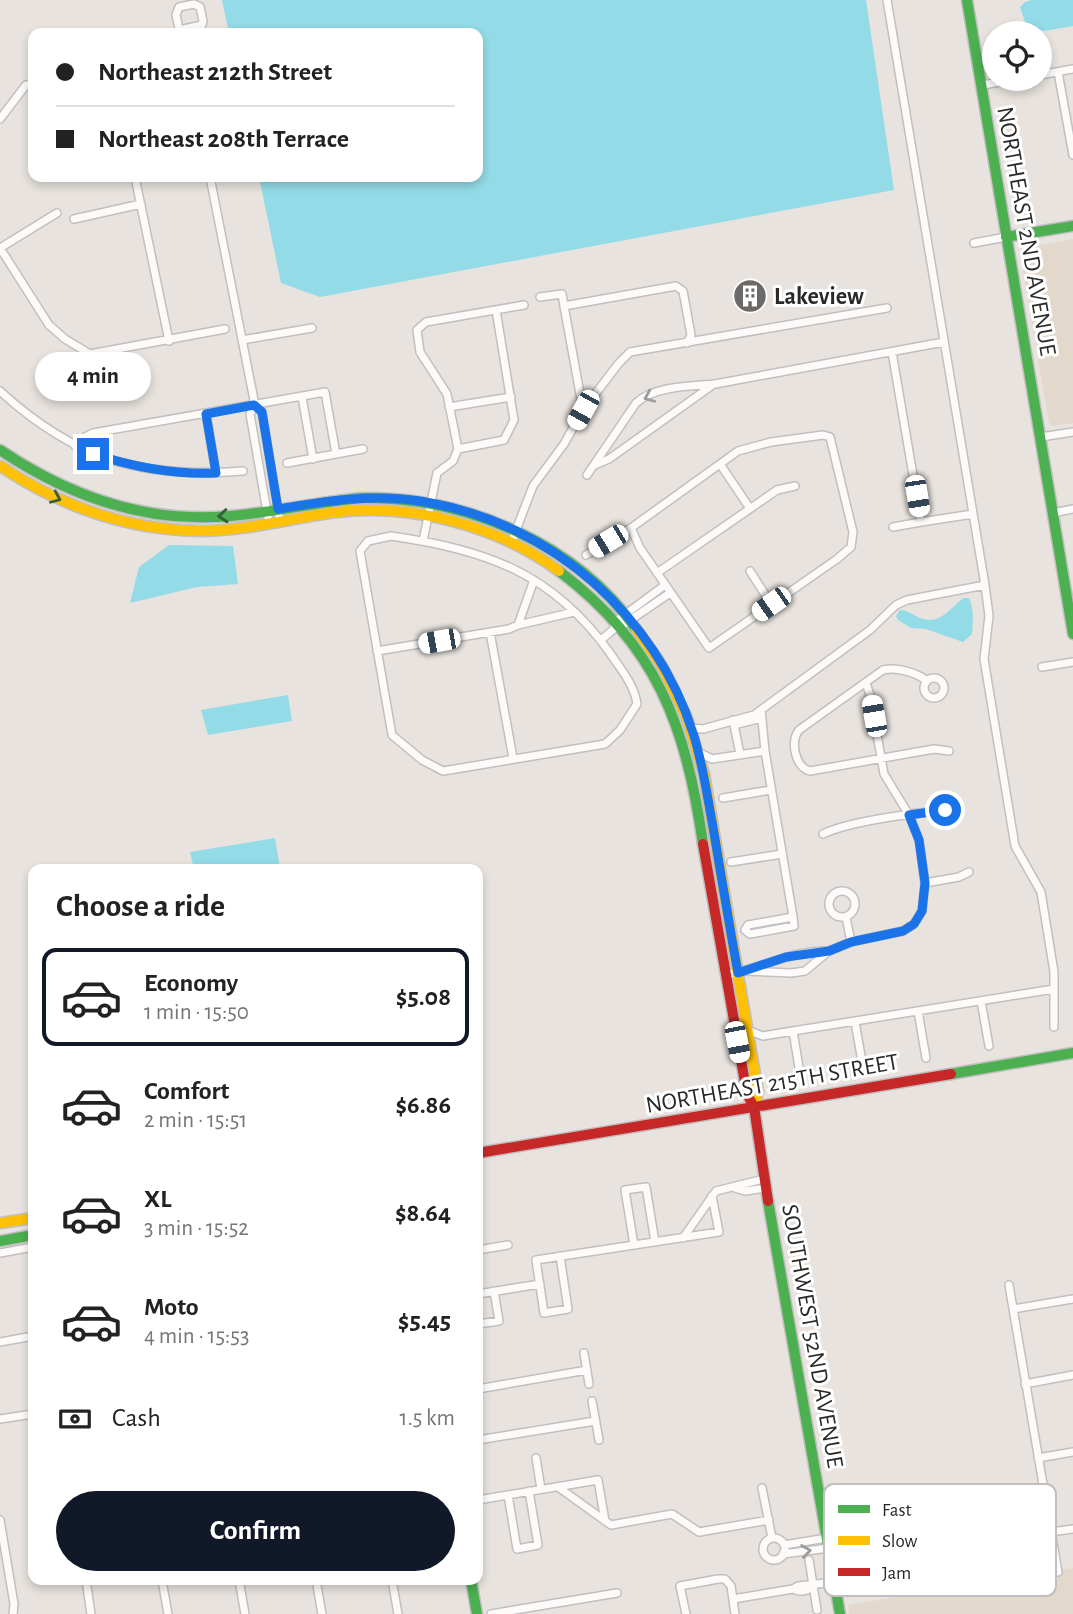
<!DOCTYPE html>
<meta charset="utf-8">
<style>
:root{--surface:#fff;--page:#f2f2f2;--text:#222;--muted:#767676;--line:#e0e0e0;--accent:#111827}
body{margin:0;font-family:"Alegreya Sans",sans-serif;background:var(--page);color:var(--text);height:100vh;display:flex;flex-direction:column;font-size:26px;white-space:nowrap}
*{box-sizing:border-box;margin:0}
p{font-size:23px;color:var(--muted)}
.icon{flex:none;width:38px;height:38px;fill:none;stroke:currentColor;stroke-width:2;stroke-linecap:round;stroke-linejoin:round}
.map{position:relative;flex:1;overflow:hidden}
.panel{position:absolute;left:28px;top:864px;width:455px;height:721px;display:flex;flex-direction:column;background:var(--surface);border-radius:14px;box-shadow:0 4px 10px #0003}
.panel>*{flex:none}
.banner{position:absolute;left:28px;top:28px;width:455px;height:154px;border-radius:14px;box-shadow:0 4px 10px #0003;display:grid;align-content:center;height:154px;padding:0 28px;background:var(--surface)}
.tools{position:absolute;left:982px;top:21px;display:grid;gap:14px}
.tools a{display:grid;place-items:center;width:70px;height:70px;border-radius:50%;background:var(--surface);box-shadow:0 4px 10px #0003;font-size:35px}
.end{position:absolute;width:32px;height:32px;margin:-16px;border:9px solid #1a73e8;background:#fff;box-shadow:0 0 0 4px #fff}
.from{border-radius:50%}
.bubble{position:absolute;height:49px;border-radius:24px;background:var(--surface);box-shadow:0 4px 10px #0003;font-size:23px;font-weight:700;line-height:49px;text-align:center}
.car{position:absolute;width:21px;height:42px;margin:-21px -10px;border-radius:9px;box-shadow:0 0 5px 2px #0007;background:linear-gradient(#fff 24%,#345 0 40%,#fff 0 76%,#345 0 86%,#fff 0)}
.banner b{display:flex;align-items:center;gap:24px;height:66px;font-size:26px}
.banner b+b{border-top:2px solid var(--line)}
.banner i{width:18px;height:18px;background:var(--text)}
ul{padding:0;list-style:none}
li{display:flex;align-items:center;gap:21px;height:98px;margin:0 14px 10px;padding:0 14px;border:4px solid transparent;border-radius:14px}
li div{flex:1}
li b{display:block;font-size:26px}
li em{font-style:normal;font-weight:700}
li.selected{border-color:var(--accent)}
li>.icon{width:63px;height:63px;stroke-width:1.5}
h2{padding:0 28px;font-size:32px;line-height:84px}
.pay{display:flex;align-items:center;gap:18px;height:77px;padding:0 28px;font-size:26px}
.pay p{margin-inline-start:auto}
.button{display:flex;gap:14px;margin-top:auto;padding:14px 28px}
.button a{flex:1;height:80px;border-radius:42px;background:var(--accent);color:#fff;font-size:28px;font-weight:700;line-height:80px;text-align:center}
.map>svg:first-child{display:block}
</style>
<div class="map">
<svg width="1073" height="1614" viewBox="0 0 1073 1614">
<rect width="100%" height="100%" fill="#e8e3de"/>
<!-- education -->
<path fill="#e2d9cc" d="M1073 239V423L1053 426 1049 423 1020 253 1025 248Z
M1073 1568V1614H849L848 1605Z"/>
<!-- water -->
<path fill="#93dbe7" d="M222 0H866L894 190 320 297 281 283 259 177H478V33H229Z
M1031 0H1073V26L1044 31 1027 28 1020 7 1025 2Z
M169 545 233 546 238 584 197 587 130 603 139 567Z
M964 598H969C974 608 973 623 972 634L963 642 926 629 911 628 898 620 896 616 900 610C908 610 913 615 920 618 941 626 950 607 964 598Z
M288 695 292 721 208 735 201 710Z
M275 838 280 868 266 870H194L190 852Z"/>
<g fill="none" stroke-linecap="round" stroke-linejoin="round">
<!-- street casing -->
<g stroke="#c1bfbf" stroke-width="10">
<path id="street" d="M179 30 202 25 203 21 200 7 194 4 179 7 176 15 180 33
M1058 72 1073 155
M1040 75 1073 69
M982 85 1019 79
M0 119 26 85 33 84
M135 177 169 341
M210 177 255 405 262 412 280 522
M74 219 141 204
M974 243 1006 237
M0 248 49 325 65 339 90 354 225 329
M0 248 57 213
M540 297 562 294 564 306
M242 340 312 328
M892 352 921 522 973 514
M0 391C75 460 143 479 243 471
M302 397 313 459
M255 405 250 414 269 523
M449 407 511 397
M583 410 564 306 676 286 683 291 691 335 687 343
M206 414 216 473
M1041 437 1073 432
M75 446 85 437 93 433 325 392 336 454
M458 449 504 440 514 420 496 310
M287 463 363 449
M597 464 609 459 714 384
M720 464 749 507
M587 475 636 403C654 386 691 386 715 384L944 342
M1053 513 1073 509
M893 527 921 522
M391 536C486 550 552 572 610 653 621 670 634 684 637 704L620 730 605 744 443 771 422 760 392 735 360 551 368 541Z
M423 541 437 473 453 461 458 449 447 394 420 352 417 330 426 322 524 305
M511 543 533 486 564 444 583 410 619 363 630 352 887 308
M586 555 631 528 738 451 771 442 823 435 830 437 853 532 851 547 837 559 709 648 640 548 631 528
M750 571 771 604
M657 573 777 490 795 486
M985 585 989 616 984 659 1015 846 1041 892 1054 972V1027
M518 625 534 580
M614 625 615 622 665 585
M490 632 513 758
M601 640 614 629 620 627 670 593
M377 651 509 629 518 625 574 612
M1042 667 1073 662
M924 688a10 10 0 1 1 20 0a10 10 0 1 1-20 0Z
M927 681C916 672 896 667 883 670L799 730C790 742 795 767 810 771L934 749 949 751
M761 710 765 751 793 917 794 926 750 934 745 930 748 925 793 917
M733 720 740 754
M738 724 761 718
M691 728 703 729 754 715 870 630 896 605 907 600 985 585 887 0
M698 752 712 759 765 751
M723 798 771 790
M823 834C847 822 933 808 959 812
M731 862 782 854
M925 883 959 877 969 872
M829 904a13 13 0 1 1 26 0a13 13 0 1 1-26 0Z
M846 917 851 942
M745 971 791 973 805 971 829 951 851 942 903 931 914 924 922 911 925 883 919 840 909 815 884 774 870 695 866 683
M725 975C760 969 792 950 828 951
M981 1001 989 1046
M918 1011 926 1058
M855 1022 863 1067
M747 1030 763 1036 793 1031
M801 1080 793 1031 1054 989
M735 1188 746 1191 766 1188
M683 1238 716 1191 764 1179
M634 1245 625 1190 646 1187 655 1242
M478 1250 508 1245
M0 1253 33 1247
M560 1256 568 1309 544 1313 536 1260 719 1232 712 1196
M1009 1285 1058 1572
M478 1294 540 1284
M1013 1309 1073 1299
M478 1324 499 1321 494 1291
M0 1342 33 1336
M584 1353 589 1384
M1025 1384 1073 1375
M478 1389 587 1370
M592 1401 599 1440
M0 1419 33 1414
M478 1440 595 1421
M536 1458 541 1489
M1038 1458 1073 1452
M558 1487 611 1525 672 1514 699 1532 769 1520
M762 1488 772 1538
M508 1495 517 1549 538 1545 529 1491
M478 1500 598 1480 605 1521
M0 1520 14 1604 13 1614
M1051 1532 1073 1529
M763 1549a11 11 0 1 1 22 0a11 11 0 1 1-22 0Z
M784 1545 827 1538
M783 1554 829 1548
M809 1560 817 1610
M86 1580 91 1614
M162 1580 168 1614
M239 1580 245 1614
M316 1580 322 1614
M392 1580 398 1614
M793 1589C800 1593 808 1591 813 1586
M733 1599 793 1589 798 1586 835 1582
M491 1614 617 1593
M686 1614 680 1586 718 1579H725L731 1586 735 1614"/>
</g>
<!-- fast casing -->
<g stroke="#c1bfbf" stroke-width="13">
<path id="fast" d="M967 0 1073 634
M1006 237 1073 226
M0 450C70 497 146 524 231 516 275 512 318 502 363 498 465 497 576 543 636 629
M559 571C657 645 686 726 703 844
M951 1074 1073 1053
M768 1201 840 1614
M0 1241 33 1235
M471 1580 477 1614"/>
</g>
<!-- slow casing -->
<g stroke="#c1bfbf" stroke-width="13">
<path id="slow" d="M0 466C60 506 127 530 200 531 246 531 291 518 337 512 412 503 498 526 559 571
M636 629 662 666 687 718 704 774 758 1092 754 1107
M0 1223 33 1218"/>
</g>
<!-- jam casing -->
<g stroke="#c1bfbf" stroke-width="13">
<path id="jam" d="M703 844 747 1094 754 1107 768 1201
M478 1153 951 1074"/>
</g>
<!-- street -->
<use href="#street" stroke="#fcfbfa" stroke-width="7"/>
<!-- fast -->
<use href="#fast" stroke="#4caf50" stroke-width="10"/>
<!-- slow -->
<use href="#slow" stroke="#ffc107" stroke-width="10"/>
<!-- jam -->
<use href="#jam" stroke="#c62828" stroke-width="10"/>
</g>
<!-- one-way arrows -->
<defs><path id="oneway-chevron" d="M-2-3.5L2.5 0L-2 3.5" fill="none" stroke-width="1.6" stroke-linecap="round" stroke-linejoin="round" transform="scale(1.75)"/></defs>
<g stroke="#9d9c9c">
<use href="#oneway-chevron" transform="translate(649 397) rotate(157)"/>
<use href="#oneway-chevron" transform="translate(806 1551) rotate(-8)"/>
</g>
<g stroke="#375f39">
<use href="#oneway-chevron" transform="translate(56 498) rotate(23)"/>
<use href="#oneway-chevron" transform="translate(223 516) rotate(175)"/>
</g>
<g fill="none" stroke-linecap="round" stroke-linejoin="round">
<!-- route -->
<path stroke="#1a73e8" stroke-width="9" d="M93 454C134 467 173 475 216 473L206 414 254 405 262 412 278 509C329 500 380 493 431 503 552 525 656 616 693 733 703 764 707 795 713 827 721 875 729 924 738 973L786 957 829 951 851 942 903 931 914 924 922 911 925 883 919 840 909 815 945 810"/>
</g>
<!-- icons -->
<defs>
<g id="building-disc" transform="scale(1.75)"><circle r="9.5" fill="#6c6a68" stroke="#fff"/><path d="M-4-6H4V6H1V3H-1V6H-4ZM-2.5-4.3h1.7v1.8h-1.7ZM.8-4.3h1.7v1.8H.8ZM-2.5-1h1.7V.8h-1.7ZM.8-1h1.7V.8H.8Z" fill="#fff"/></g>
</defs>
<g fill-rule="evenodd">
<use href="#building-disc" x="750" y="296"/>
</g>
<g text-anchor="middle" stroke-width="6" stroke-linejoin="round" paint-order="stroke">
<!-- street labels -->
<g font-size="24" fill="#292929" stroke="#fff">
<text transform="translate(1027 231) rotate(80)" y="8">NORTHEAST 2ND AVENUE</text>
<text transform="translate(772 1083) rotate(-10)" y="8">NORTHEAST 215TH STREET</text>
<text transform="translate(813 1336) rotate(80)" y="8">SOUTHWEST 52ND AVENUE</text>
</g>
<!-- poi labels -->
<g font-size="24" font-weight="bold" fill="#292929" stroke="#fff" text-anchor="start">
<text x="774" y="304">Lakeview</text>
</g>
</g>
<!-- legend -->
<rect x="824" y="1484" width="232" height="112" rx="10" fill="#fff" stroke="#bfbfbf" stroke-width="2"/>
<rect x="838" y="1505" width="32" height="8" fill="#4caf50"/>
<rect x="838" y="1536" width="32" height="9" fill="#ffc107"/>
<rect x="838" y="1568" width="32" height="8" fill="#c62828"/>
<g font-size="19" fill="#292929">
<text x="882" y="1516">Fast</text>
<text x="882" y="1547">Slow</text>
<text x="882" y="1579">Jam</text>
</g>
</svg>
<div class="tools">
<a><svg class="icon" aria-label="locate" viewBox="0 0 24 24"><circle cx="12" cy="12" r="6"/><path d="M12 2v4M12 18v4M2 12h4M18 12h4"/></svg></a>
</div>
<i class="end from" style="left:945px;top:810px"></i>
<i class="end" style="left:93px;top:454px"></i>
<div class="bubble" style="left:35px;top:352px;width:116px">4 min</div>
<i class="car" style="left:583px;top:410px;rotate:209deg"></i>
<i class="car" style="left:917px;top:496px;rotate:171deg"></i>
<i class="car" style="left:608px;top:541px;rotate:239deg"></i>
<i class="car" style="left:771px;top:604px;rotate:235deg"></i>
<i class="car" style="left:439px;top:641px;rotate:260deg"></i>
<i class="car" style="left:874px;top:716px;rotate:350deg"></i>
<i class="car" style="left:737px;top:1042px;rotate:169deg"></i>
<div class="banner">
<b><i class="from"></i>Northeast 212th Street</b>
<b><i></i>Northeast 208th Terrace</b>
</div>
<section class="panel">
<h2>Choose a ride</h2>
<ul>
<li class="selected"><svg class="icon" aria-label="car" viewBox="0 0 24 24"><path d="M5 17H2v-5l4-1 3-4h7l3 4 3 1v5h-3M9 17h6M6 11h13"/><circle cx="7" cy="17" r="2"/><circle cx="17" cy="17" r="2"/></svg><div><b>Economy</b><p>1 min · 15:50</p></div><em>$5.08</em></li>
<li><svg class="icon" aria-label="car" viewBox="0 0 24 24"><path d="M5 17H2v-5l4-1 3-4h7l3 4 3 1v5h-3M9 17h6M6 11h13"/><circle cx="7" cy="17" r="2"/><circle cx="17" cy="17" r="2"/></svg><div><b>Comfort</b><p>2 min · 15:51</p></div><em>$6.86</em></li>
<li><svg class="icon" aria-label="car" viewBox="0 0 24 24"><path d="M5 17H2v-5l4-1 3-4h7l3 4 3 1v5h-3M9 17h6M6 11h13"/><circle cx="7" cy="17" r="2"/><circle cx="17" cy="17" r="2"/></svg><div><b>XL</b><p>3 min · 15:52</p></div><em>$8.64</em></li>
<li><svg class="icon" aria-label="car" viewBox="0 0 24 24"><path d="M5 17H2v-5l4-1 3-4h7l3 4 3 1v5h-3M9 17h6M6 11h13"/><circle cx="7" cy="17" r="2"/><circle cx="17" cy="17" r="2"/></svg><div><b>Moto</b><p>4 min · 15:53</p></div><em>$5.45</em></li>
</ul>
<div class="pay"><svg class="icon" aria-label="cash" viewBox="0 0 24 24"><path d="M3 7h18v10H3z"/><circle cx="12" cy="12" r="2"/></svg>Cash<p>1.5 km</p></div>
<div class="button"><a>Confirm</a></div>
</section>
</div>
